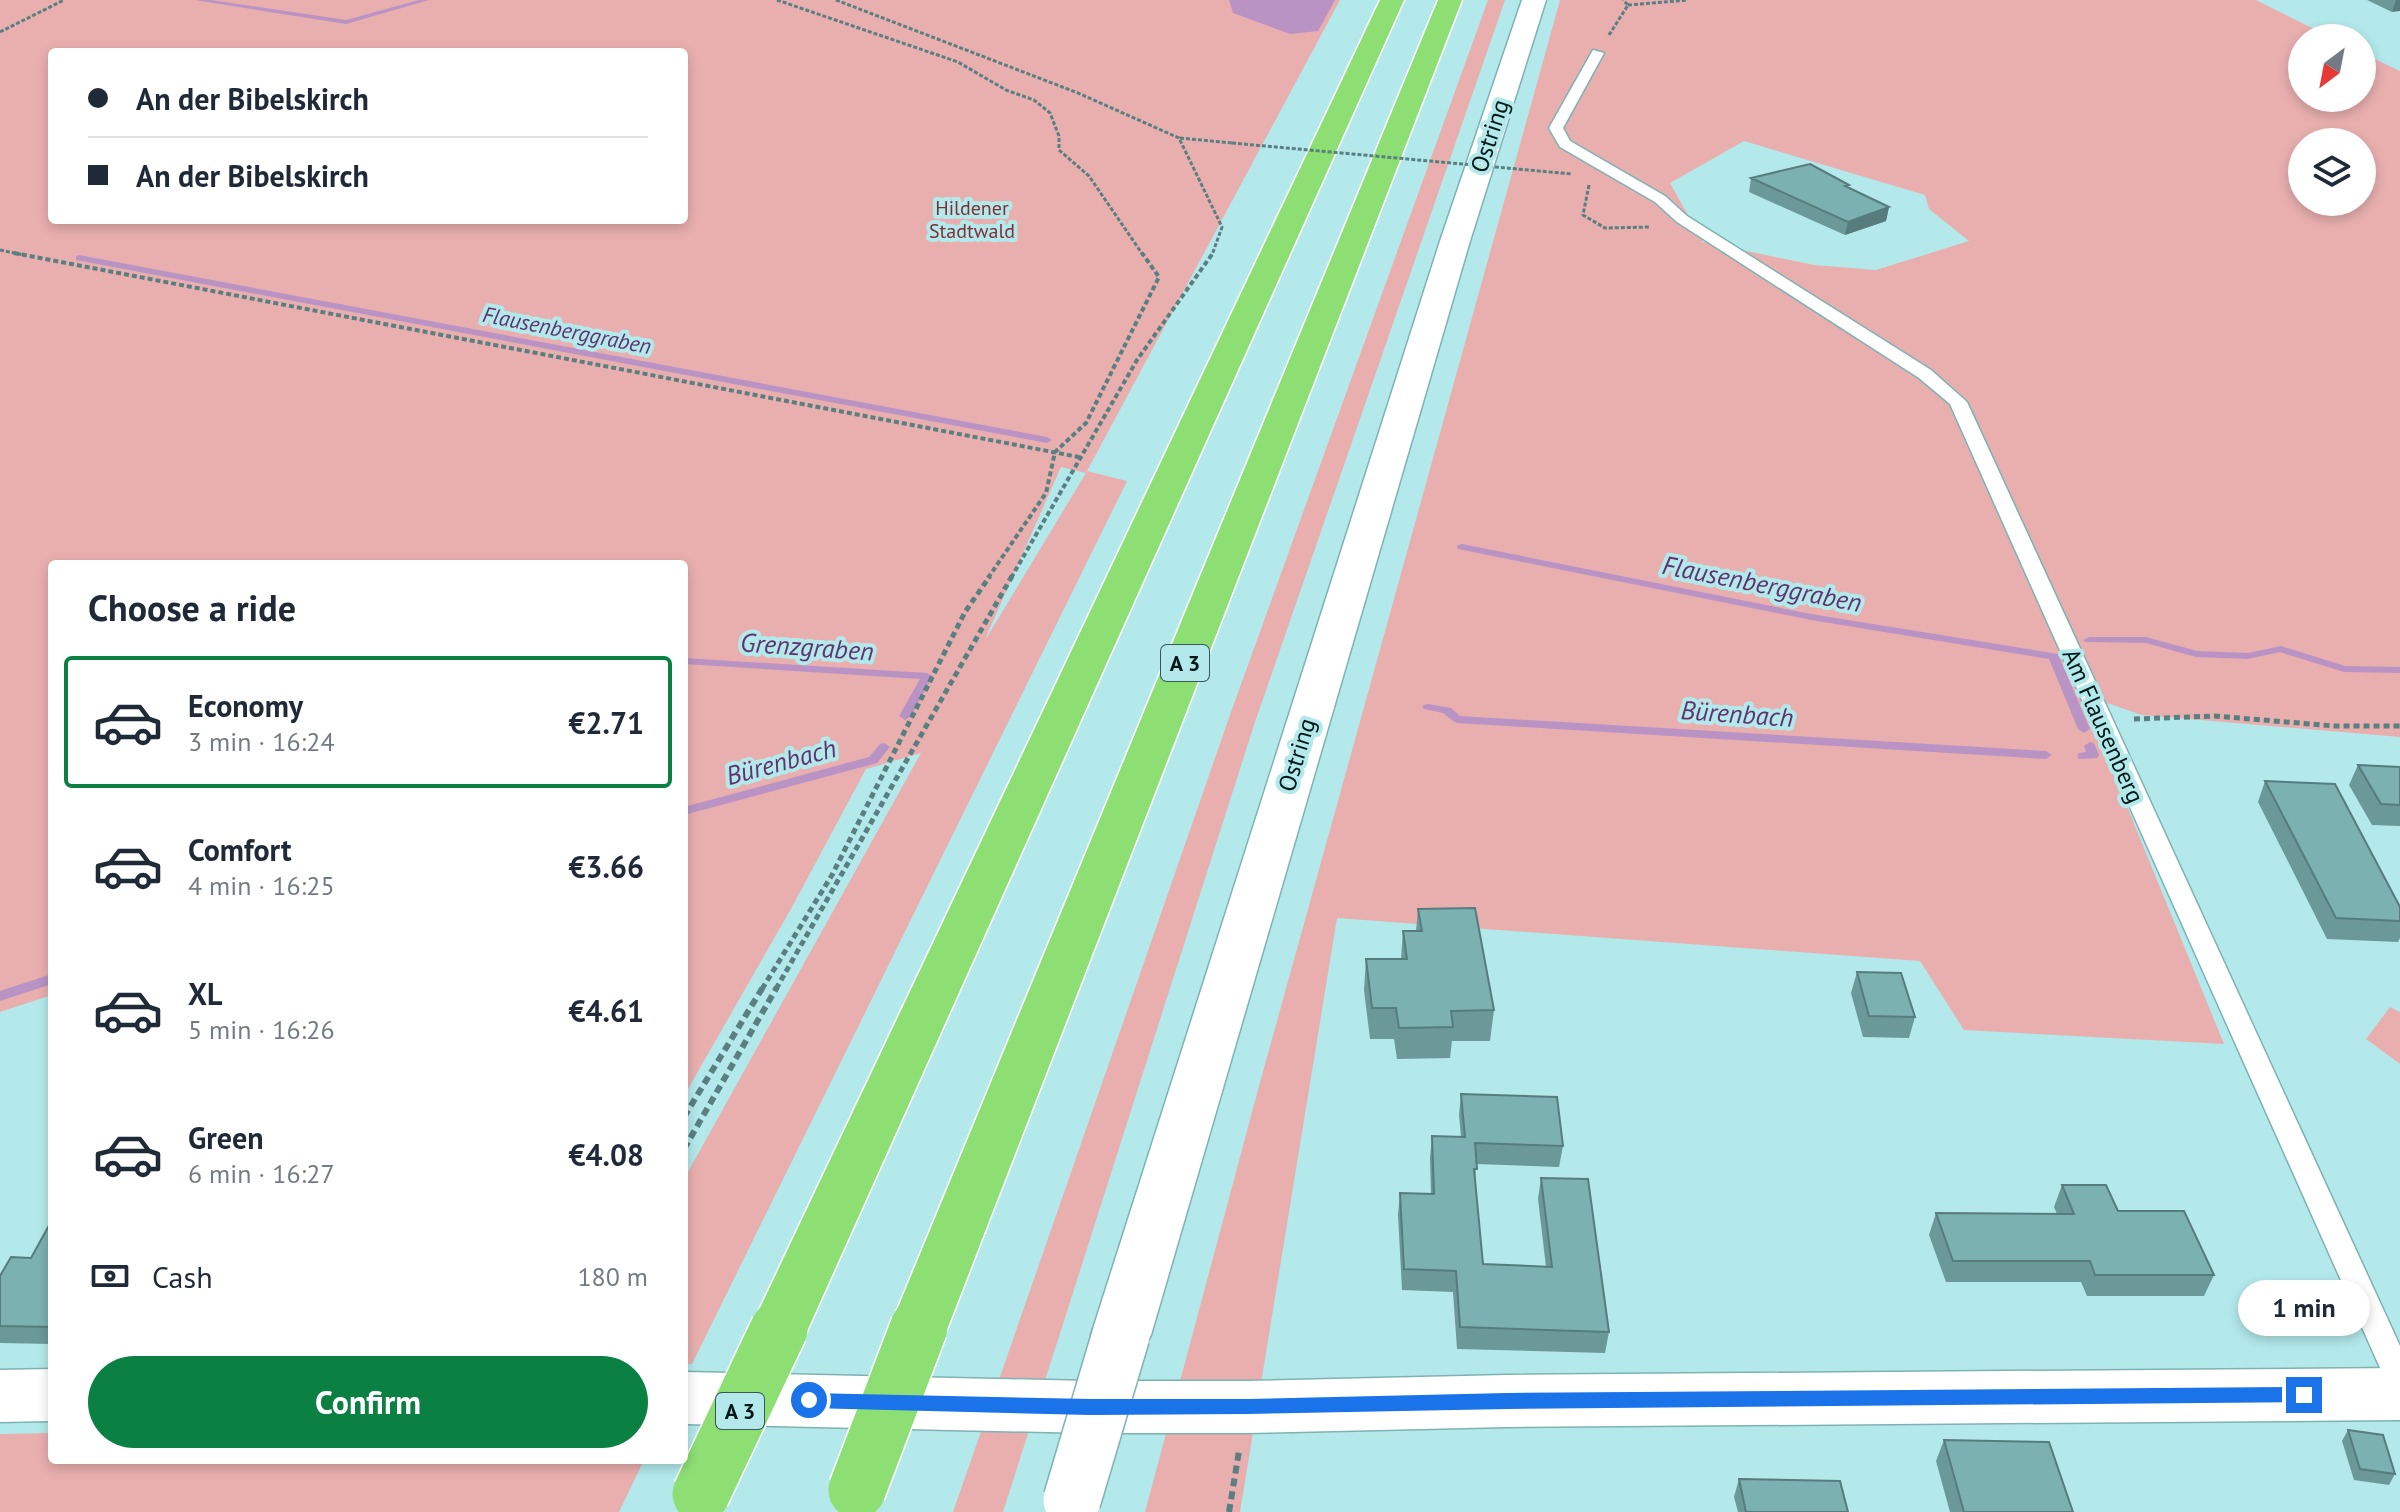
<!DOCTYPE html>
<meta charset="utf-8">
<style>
:root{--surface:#fff;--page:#f6f6f7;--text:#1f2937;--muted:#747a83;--line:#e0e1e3;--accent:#0b8043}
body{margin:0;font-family:"PT Sans",sans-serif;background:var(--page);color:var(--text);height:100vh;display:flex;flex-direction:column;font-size:30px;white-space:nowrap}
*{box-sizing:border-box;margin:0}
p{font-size:26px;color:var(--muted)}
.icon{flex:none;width:44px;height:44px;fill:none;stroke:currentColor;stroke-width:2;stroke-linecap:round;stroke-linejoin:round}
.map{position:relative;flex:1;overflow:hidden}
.side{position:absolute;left:48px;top:560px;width:640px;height:904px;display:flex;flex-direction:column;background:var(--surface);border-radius:8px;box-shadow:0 4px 12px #0003}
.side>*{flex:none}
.top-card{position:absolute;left:48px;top:48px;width:640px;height:176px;border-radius:8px;box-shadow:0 4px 12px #0003;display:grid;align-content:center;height:176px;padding:0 40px;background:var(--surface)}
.needle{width:52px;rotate:212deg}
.controls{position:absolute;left:2288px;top:24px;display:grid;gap:16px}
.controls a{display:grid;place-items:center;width:88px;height:88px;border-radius:50%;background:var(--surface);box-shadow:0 4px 12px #0003;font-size:40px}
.end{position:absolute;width:36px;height:36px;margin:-18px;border:10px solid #1a73e8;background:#fff;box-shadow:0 0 0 4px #fff}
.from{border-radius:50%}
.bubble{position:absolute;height:56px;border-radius:28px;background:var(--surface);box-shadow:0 4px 12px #0003;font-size:26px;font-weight:600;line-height:56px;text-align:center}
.top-card b{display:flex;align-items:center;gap:28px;height:76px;font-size:30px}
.top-card b+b{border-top:2px solid var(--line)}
.top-card i{width:20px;height:20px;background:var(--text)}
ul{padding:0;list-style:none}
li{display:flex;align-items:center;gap:24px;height:132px;margin:0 16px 12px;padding:0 24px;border:4px solid transparent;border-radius:8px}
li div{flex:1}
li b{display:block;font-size:30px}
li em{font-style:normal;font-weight:600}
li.selected{border-color:var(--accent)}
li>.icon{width:72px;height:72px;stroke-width:1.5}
h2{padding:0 40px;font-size:36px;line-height:96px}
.pay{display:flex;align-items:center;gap:20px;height:88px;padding:0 40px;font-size:30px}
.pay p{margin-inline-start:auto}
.button{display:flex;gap:16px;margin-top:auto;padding:16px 40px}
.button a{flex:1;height:92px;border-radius:48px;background:var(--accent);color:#fff;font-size:32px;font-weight:600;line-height:92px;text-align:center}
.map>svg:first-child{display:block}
</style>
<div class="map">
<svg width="2400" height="1512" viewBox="0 0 2400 1512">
<rect width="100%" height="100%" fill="#b3e9eb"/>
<!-- green -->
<path fill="#e9afaf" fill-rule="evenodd" d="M0 0H1340L1087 471 1127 481 692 1364H684V1179L921 753 866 769 792 907 684 1096V564H52V995L0 1012ZM52 52H684V220H52ZM1061 467 1086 473 987 637H986Z
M1488 0H1505L1254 725 1003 1512H953L1231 712Z
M1560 0H2256L2332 38H2302V98H2362V53L2400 71V737L2142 715 2081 694 2224 1044 1964 1030 1920 961 1337 918 1240 1512H1145L1259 1086ZM1744 141 1925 195 1929 209 1969 241 1876 270 1814 265 1703 242 1670 183ZM2302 142H2362V202H2302Z
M2390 1007 2400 1012V1064L2366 1039Z
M52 1433V1460H644L619 1512H0V1434Z"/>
<!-- water -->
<path fill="#ba93c5" d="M1229 0H1335L1318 31 1290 34 1233 13Z"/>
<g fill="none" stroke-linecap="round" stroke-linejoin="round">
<!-- stream -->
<path fill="#ba93c5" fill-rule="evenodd" d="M195 0H211L346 20 419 0H429L346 24Z
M79 255 1047 437 1052 440 1047 443 76 260V256Z
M1462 544 1811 614 2058 654 2090 729 2084 733 2078 729 2049 659 1811 620 1458 549 1457 547 1458 545Z
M2089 637H2146L2197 651 2248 653 2281 646 2345 666 2400 667V673L2344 672 2280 652 2248 659 2196 657 2146 643 2085 642 2083 640Z
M684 658 927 673 933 676 911 716 905 720 899 716 920 679 684 664Z
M1428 704 1451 708 1460 716 2046 751 2052 755 2046 759 1457 723 1453 721 1443 713 1424 709 1422 707 1424 705Z
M2090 742 2094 743 2099 755 2097 758 2079 759 2077 756 2079 753 2086 752 2084 746Z
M884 743 890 747 877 763 684 815V807L869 757 880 744Z
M52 974V984L0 1001V991Z"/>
<!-- service casing -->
<g stroke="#7eb2b4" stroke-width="3">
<path id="service" d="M1593 50 1604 53 1563 128 1570 141 1665 196 1687 216 1931 370 1967 402 2400 1346V1392L2389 1388 2385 1379 1950 404 1919 378 1677 222 1655 202 1560 147 1549 128Z"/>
</g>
<!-- minor casing -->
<g stroke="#7eb2b4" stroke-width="3">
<path id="minor" d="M2400 1368V1420L1507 1427 1247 1433H1090L684 1424V1372L1090 1381H1247L1507 1375Z
M52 1369V1421L0 1422V1370Z"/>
</g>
<!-- secondary casing -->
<g stroke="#7eb2b4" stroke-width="3">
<path id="secondary" d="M1522 0H1546L1470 241 1151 1335 1142 1352 1121 1359 1100 1352 1091 1335 1440 241Z"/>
</g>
<!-- motorway casing -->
<g stroke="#fff" stroke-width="3">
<path id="motorway" d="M1380 0H1404L808 1329 800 1346 779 1353 758 1346 750 1329Z
M1438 0H1462L948 1327 940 1344 919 1351 898 1344 890 1327Z"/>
</g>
<!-- path-far3 -->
<path stroke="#5a7f81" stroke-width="3" stroke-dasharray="4 2" stroke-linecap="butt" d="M777 0 958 62 1006 90 1034 100 1050 113 1059 136V150L1089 176 1143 255
M836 0 1078 93 1179 138 1222 227 1212 255
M1628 5 1688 0
M0 32 64 0
M1609 35 1628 5 1623 0
M1180 138 1232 143
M1589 185 1583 215 1605 228 1650 227
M0 250 24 255"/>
<!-- path-far2 -->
<path stroke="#5a7f81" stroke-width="4" stroke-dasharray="5 3" stroke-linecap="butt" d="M14 253 1079 457
M988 578 1046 493 1055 452 1086 423 1159 277 1142 253
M1011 578 1137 360 1213 253"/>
<!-- path-far1 -->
<path stroke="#5a7f81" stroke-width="5" stroke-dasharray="6 4" stroke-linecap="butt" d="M2134 719 2215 716 2334 726H2400
M762 989 832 875 965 612 990 576
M776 989 1012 576"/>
<!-- path -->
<path stroke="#5a7f81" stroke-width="6" stroke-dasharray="8 5" stroke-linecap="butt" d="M684 1117 763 987
M684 1149 777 987
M1229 1512 1239 1451"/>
<!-- service -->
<use href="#service" fill="#fff" fill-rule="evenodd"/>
<!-- minor -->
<use href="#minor" fill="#fff" fill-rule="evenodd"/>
<!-- secondary -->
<use href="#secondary" fill="#fff" fill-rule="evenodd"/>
<!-- motorway -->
<use href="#motorway" fill="#8ddf74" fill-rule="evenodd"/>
<!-- secondary-bridge casing -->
<g stroke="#7eb2b4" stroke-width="60" stroke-linecap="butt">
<path id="secondary-bridge" d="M1072 1500 1121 1335"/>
</g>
<!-- motorway-bridge casing -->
<g stroke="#fff" stroke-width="60" stroke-linecap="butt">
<path id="motorway-bridge" d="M857 1490 919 1327
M701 1494 779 1329"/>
</g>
<!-- path-bridge -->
<path stroke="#5a7f81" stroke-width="3" stroke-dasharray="4 2" stroke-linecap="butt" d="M1232 143 1572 174"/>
<!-- secondary-bridge -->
<use href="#secondary-bridge" stroke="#fff" stroke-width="57"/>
<!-- motorway-bridge -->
<use href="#motorway-bridge" stroke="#8ddf74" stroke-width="57"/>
</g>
<!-- wall -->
<path fill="#6b9899" d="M2367 0H2400L2392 12Z
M1751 178 1849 185 1848 188 1889 207 1886 221 1845 235 1749 192Z
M2358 765 2400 767V826L2372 825 2349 785Z
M2265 781 2400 907V938L2398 942 2327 939 2258 802Z
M1418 909 1494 1010 1490 1041H1452L1450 1058 1397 1059 1394 1039H1370L1364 990 1366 959H1401L1403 931H1416Z
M1857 972 1915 1017 1909 1038 1863 1037 1851 993Z
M1461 1094 1563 1146 1559 1167 1476 1164 1475 1181 1483 1264 1546 1267 1538 1199 1541 1178 1609 1332 1605 1353 1457 1349 1453 1292 1402 1290 1398 1215 1400 1193 1431 1194 1430 1158 1432 1136 1461 1137 1459 1115Z
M2062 1185 2118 1211 2214 1275 2204 1296H2087L2081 1282H1946L1929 1235 1936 1213 2057 1214 2054 1207Z
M52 1220V1344L0 1343V1276L31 1258Z
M2348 1430 2395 1474 2389 1485 2354 1480 2342 1441Z
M1944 1440 2073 1512H1950L1936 1461Z
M1739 1479 1848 1512H1738L1734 1497Z"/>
<!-- shaded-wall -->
<path fill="#577c7d" d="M2396 0H2400V11L2392 12Z
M1889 207 1886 221 1845 235 1848 222Z"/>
<!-- building -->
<path fill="#7cb1b2" stroke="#577c7d" stroke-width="2" d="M1810 164 1849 185 1845 186 1889 207 1848 222 1751 178Z
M2358 765 2400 767V805L2381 804Z
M2265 781 2335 784 2400 907V921L2336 918Z
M1475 908 1494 1010 1451 1011 1453 1027 1399 1028 1396 1008H1372L1366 959H1407L1403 931H1422L1418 909Z
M1857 972 1901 973 1915 1017 1869 1016Z
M1461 1094 1557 1097 1563 1146 1475 1143 1477 1169H1474L1483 1264 1552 1267 1541 1178 1588 1179 1609 1332 1460 1327 1456 1271 1404 1269 1400 1193 1434 1194 1432 1136 1465 1137Z
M2062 1185H2106L2118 1211H2184L2214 1275H2095L2090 1261H1953L1936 1213 2074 1214Z
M52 1220V1327L0 1326V1276L11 1257 31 1258Z
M2348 1430 2383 1435 2395 1474 2360 1469Z
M1944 1440 2049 1442 2073 1512H1964Z
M1739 1479 1840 1481 1848 1512H1746Z"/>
<!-- route -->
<path fill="#1a73e8" d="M2304 1387 2311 1389 2313 1395 2311 1400 2304 1402 1507 1409 1247 1414 1090 1415 809 1408 803 1406 800 1400 803 1395 809 1393 1090 1399H1247L1507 1393Z"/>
<g text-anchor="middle" stroke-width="8" stroke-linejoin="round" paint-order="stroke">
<!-- far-park labels -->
<g font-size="20" fill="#802e35" stroke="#b3e9eb">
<text x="972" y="215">Hildener<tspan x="972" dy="23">Stadtwald</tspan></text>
</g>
<!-- far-water labels -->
<g font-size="22" font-style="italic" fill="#62326f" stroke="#b3e9eb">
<text transform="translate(567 330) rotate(11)" y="8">Flausenberggraben</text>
</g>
<!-- shield labels -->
<g fill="#b3e9eb" stroke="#385758" stroke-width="2">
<rect x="1161" y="645" width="48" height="36" rx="6"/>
<rect x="716" y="1393" width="48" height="36" rx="6"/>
</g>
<g font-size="22" font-weight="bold" fill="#031819">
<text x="1185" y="671">A 3</text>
<text x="740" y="1419">A 3</text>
</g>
<!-- street labels -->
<g font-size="24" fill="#031819" stroke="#b3e9eb">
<text transform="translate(1490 136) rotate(-72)" y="8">Ostring</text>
<text transform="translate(2103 726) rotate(66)" y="8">Am Flausenberg</text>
<text transform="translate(1297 755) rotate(-73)" y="8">Ostring</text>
</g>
<!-- water labels -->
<g font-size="26" font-style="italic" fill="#62326f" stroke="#b3e9eb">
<text transform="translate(1762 584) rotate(11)" y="9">Flausenberggraben</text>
<text transform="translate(807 647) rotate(4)" y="9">Grenzgraben</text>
<text transform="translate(1737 714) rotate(4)" y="9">Bürenbach</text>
<text transform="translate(781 762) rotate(-15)" y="9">Bürenbach</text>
</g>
</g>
</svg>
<div class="controls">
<a><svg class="needle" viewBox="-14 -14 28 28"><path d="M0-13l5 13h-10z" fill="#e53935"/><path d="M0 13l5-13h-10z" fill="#747a83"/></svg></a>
<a><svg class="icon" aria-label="layers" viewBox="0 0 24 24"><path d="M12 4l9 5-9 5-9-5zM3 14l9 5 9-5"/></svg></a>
</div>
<i class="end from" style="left:809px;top:1400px"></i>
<i class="end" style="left:2304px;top:1395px"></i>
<div class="bubble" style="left:2238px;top:1280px;width:132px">1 min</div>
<div class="top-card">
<b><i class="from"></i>An der Bibelskirch</b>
<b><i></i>An der Bibelskirch</b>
</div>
<section class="side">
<h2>Choose a ride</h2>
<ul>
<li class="selected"><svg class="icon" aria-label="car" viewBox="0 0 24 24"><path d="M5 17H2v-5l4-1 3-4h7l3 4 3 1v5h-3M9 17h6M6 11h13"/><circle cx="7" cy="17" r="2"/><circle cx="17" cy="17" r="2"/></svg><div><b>Economy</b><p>3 min · 16:24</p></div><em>€2.71</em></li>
<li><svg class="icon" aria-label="car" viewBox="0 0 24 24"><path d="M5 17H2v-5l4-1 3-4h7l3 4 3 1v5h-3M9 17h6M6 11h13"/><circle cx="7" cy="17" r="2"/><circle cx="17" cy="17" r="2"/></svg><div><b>Comfort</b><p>4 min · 16:25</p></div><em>€3.66</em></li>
<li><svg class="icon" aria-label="car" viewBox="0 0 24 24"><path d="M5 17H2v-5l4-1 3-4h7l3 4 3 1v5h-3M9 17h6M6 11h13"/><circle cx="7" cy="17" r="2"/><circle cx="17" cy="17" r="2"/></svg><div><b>XL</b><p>5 min · 16:26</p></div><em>€4.61</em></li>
<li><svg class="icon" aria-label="car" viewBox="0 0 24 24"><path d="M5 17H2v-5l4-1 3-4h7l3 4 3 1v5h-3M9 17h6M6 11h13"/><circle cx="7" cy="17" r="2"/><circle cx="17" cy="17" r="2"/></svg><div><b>Green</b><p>6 min · 16:27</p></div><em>€4.08</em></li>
</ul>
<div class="pay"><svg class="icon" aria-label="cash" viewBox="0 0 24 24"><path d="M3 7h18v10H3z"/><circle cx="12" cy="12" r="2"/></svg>Cash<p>180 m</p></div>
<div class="button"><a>Confirm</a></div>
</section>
</div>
